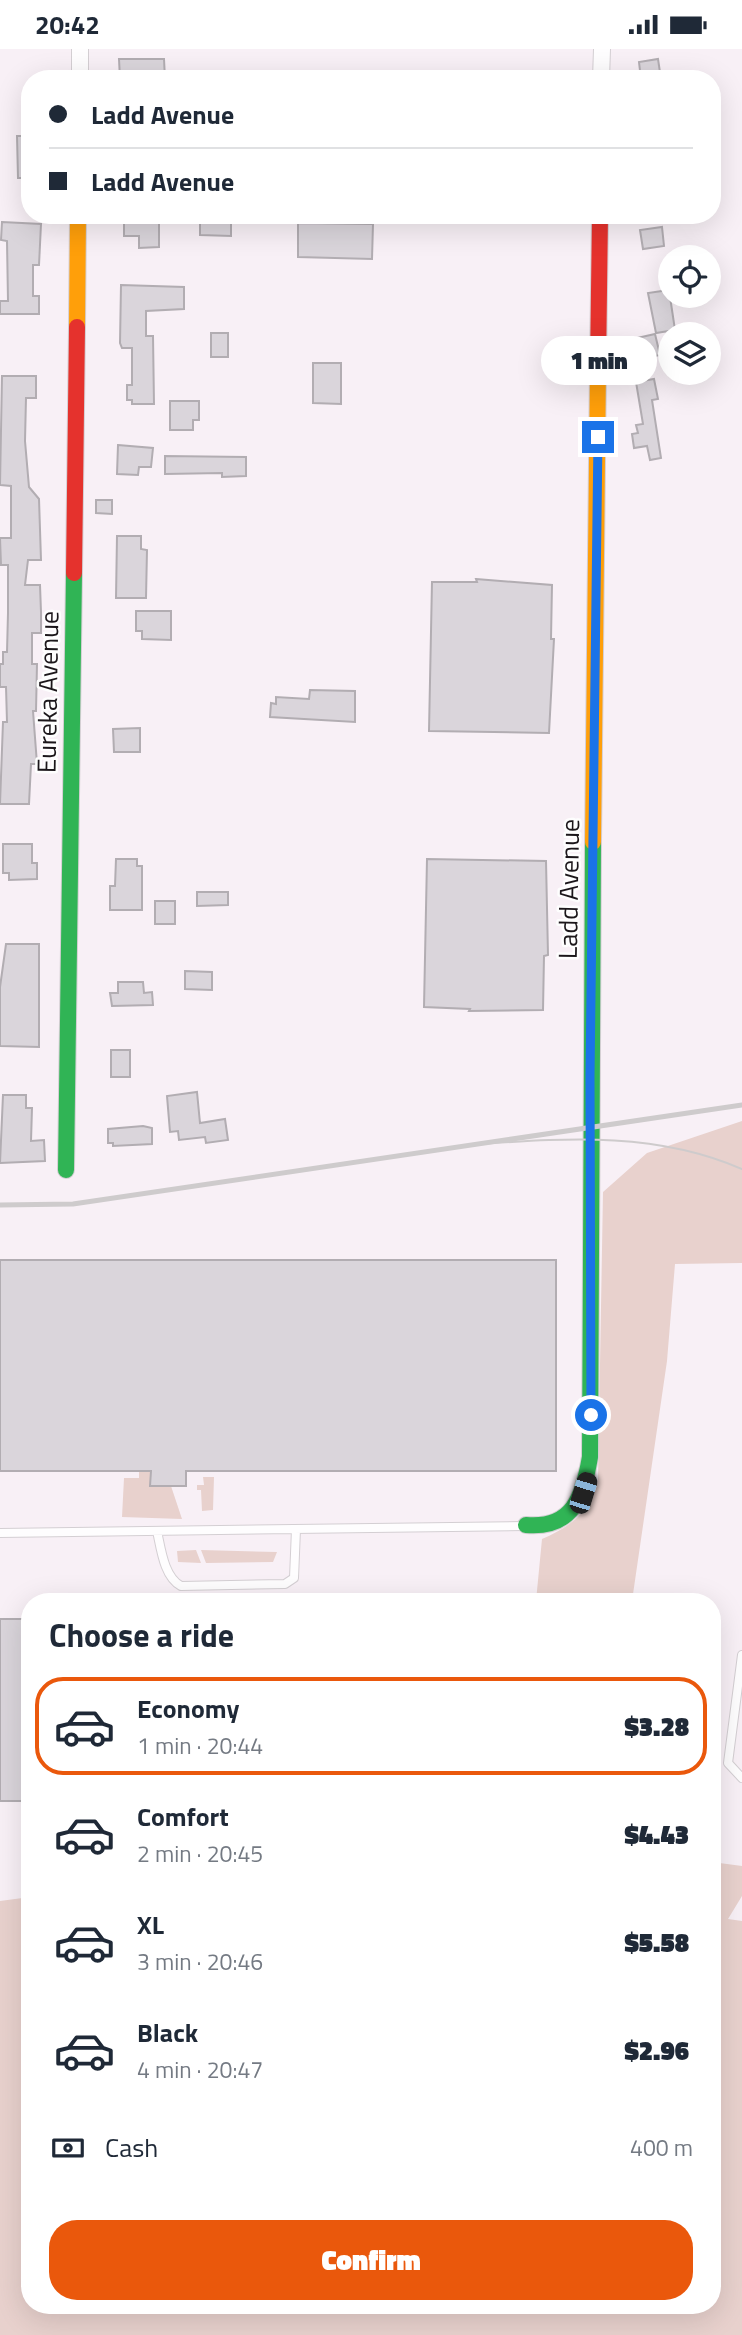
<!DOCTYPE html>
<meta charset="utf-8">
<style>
:root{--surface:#fff;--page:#f2f2f3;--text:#1f2937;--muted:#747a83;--line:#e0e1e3;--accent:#ea580c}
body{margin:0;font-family:"Titillium Web",sans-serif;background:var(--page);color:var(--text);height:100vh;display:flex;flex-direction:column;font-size:26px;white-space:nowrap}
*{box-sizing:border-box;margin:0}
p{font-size:23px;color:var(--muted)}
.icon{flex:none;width:38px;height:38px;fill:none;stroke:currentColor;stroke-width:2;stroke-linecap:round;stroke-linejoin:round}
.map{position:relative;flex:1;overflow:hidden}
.side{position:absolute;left:21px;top:1544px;width:700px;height:721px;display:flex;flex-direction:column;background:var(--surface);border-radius:28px;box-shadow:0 7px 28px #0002}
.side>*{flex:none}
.guide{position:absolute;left:21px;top:21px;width:700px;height:154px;border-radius:28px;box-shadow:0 7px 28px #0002;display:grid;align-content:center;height:154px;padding:0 28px;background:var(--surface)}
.buttons{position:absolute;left:658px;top:196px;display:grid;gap:14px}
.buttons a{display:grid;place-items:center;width:63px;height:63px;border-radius:50%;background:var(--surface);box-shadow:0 7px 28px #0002;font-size:35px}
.end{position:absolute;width:32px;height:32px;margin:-16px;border:9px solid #1a73e8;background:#fff;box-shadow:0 0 0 4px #fff}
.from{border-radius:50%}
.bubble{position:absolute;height:49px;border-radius:24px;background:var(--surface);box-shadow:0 7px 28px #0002;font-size:23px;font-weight:800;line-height:49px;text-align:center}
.car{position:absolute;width:21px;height:42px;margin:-21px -10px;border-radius:9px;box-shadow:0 0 5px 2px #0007;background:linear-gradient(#222 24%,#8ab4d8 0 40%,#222 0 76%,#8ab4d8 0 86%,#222 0)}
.guide b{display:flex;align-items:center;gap:24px;height:66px;font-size:26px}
.guide b+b{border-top:2px solid var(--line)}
.guide i{width:18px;height:18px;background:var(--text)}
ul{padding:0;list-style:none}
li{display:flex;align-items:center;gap:21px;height:98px;margin:0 14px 10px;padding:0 14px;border:4px solid transparent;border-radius:28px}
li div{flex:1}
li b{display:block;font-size:26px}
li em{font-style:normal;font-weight:800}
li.active{border-color:var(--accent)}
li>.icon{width:63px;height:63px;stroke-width:1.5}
h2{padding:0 28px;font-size:32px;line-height:84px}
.pay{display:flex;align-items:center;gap:18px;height:77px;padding:0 28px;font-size:26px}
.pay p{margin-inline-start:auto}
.cta{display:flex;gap:14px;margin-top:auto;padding:14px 28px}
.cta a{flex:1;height:80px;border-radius:28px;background:var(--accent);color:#fff;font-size:28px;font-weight:800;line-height:80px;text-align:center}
.status{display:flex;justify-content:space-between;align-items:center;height:49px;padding:0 35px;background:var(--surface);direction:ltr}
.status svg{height:19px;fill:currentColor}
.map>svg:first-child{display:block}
</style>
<div class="status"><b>20:42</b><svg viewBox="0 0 49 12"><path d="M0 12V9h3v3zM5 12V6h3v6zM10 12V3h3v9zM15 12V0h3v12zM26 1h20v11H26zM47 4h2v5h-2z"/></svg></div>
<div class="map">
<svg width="742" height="2286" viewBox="0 0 742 2286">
<rect width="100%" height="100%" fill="#f8f0f6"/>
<!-- green -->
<path fill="#e8d1cd" d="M742 1072V1214L675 1215 667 1312 632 1552H536L542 1490C570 1478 592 1462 598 1430L603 1143 647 1104Z
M139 1422H151L150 1436 171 1437 182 1470 122 1468 124 1429H139Z
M203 1428H214L213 1461 202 1462 201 1441H197V1436H204Z
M196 1501 201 1514 178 1513 177 1502Z
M201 1501 277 1503 273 1513 206 1514Z
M712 1813 742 1817V1847L728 1870 742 1872V2286H0V1852L30 1848V2256H712Z"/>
<!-- building -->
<path fill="#dad5db" stroke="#b2adb2" stroke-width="2" d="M119 10H164L165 30H120Z
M658 10 661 30H641L639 13Z
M17 87H30V129H18Z
M200 166H231V187L200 186Z
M159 170V198L139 199V187H124V171Z
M2 173 41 175 39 216H33V247H39V265H0V252H8L7 192 1 191Z
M298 174 373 175 372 210 298 208Z
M662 178 664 197 643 200 640 181Z
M121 236 184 238V260L146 262V287H153L154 355H132V351H127V336H132V299H122L120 294Z
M669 241 675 281 656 284 648 244Z
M211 284H228V308H211Z
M655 285 660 306 640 310 637 289Z
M313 314H341V355L313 354Z
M2 327H36V349H26L25 392 29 438 39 450 41 511H28L25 536H40L41 563V584H32V615H37L36 662H33L37 715H31L29 755H0L3 673H7L6 638H0V615H3V603H7L8 564V516H1L0 489H11V437L0 436Z
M654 330 658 350 652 351 661 409 650 411 647 397 634 399 632 385 638 384 636 376 643 375 636 333Z
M170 352H199V371H193V381H170Z
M118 396 153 399 151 418H139L138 426 117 425Z
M165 407 246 408V427L222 428V424L165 425Z
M96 451H112V465L96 464Z
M117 487H141V500L147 501 146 549H116Z
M476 530 552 536 551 590H554L549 684 429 682 432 533H477Z
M136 562H171V591L142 590V582H136Z
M310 641 355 642V673L270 668 271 654 276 655V648L309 650Z
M140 679V703H114L113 680Z
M3 795H32V814H37V830L9 831V824H3Z
M116 810H137V817H142V861H110V837H115Z
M427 810 546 812 548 906 544 907 543 961 469 962 470 960 424 958Z
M197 843H228V856L197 857Z
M155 852H175V875H155Z
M6 895H39V998L0 997V938Z
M185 922 212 923V941L185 940Z
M118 933H143L144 944 152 943 153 956 112 957 110 944H118Z
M111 1001H130V1028H111Z
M197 1043 200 1074 225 1070 228 1091 206 1094 205 1088 179 1091 178 1082 170 1083 167 1047Z
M3 1046H26V1059H32L31 1092 44 1091 45 1112 0 1114Z
M143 1077 152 1079V1095L113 1097V1094H108V1080Z
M0 1211H556V1422H186V1437H150L151 1422H0Z
M0 1570H30V1752H0Z"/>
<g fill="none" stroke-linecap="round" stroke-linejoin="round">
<!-- lane casing -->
<g stroke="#d4cfd3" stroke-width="10">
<path id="lane" d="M157 1482C161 1500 164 1528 181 1537L285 1535 294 1529 296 1480
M0 1484 524 1477
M742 1606 728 1714 742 1729"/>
</g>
<!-- street casing -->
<g stroke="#d4cfd3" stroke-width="18">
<path id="street" d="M80 30V0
M601 30 602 0"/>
</g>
<!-- fast casing -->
<g stroke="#d4cfd3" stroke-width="18">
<path id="fast" d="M66 1121 74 524
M526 1476C573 1480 583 1448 590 1408L593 793"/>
</g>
<!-- slow casing -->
<g stroke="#d4cfd3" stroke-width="18">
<path id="slow" d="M77 278 78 166
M593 793 598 317"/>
</g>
<!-- jam casing -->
<g stroke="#d4cfd3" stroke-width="18">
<path id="jam" d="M598 317 600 166
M74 524 77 278"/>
</g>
<!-- lane -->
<use href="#lane" stroke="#fefdfe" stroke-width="8"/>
<!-- street -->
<use href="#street" stroke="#fefdfe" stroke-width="16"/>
<!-- fast -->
<use href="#fast" stroke="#30b455" stroke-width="16"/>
<!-- slow -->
<use href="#slow" stroke="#ff9f0a" stroke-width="16"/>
<!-- jam -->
<use href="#jam" stroke="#e5322d" stroke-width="16"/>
<!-- tram -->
<path stroke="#cecbcc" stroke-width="2" d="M480 1095C571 1089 657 1083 742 1120"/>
<!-- rail -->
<path stroke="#cecbcc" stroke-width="5" d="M0 1156 73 1155 742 1056"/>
</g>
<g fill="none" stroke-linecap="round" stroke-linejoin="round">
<!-- route -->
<path stroke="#1a73e8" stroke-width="9" d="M591 1366 590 1027 598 388"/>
</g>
<g text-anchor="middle" stroke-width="5" stroke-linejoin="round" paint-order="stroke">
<!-- street labels -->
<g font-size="26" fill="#1b161a" stroke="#fefefe">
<text transform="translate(48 643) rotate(-89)" y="9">Eureka Avenue</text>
<text transform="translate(569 840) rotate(-89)" y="9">Ladd Avenue</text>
</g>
</g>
</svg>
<div class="buttons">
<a><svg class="icon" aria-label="locate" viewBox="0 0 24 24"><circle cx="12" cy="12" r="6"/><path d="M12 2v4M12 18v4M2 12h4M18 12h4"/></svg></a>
<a><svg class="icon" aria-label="layers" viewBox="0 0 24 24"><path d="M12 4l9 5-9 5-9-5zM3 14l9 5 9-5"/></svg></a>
</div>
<i class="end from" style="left:591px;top:1366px"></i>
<i class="end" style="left:598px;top:388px"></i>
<div class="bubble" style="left:541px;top:287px;width:116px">1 min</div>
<i class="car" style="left:583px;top:1444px;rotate:17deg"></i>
<div class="guide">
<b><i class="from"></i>Ladd Avenue</b>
<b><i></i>Ladd Avenue</b>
</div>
<section class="side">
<h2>Choose a ride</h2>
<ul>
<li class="active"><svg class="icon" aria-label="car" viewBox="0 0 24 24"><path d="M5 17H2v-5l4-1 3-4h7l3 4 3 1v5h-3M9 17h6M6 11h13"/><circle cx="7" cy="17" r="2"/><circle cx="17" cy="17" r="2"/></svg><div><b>Economy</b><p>1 min · 20:44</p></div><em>$3.28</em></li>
<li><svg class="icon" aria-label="car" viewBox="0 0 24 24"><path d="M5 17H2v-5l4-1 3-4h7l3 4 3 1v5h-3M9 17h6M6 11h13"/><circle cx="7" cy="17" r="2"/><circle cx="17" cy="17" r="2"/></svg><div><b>Comfort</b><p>2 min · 20:45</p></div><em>$4.43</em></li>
<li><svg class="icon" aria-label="car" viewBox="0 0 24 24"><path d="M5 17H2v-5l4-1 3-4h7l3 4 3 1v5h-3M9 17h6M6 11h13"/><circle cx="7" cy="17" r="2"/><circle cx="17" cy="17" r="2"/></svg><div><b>XL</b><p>3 min · 20:46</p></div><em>$5.58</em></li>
<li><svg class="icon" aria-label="car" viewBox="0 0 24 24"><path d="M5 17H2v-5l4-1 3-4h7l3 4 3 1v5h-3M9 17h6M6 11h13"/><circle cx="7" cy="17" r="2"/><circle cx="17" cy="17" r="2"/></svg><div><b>Black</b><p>4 min · 20:47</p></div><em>$2.96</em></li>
</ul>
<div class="pay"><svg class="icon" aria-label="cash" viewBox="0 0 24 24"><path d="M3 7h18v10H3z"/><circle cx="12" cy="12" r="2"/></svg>Cash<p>400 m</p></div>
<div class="cta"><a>Confirm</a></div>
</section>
</div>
